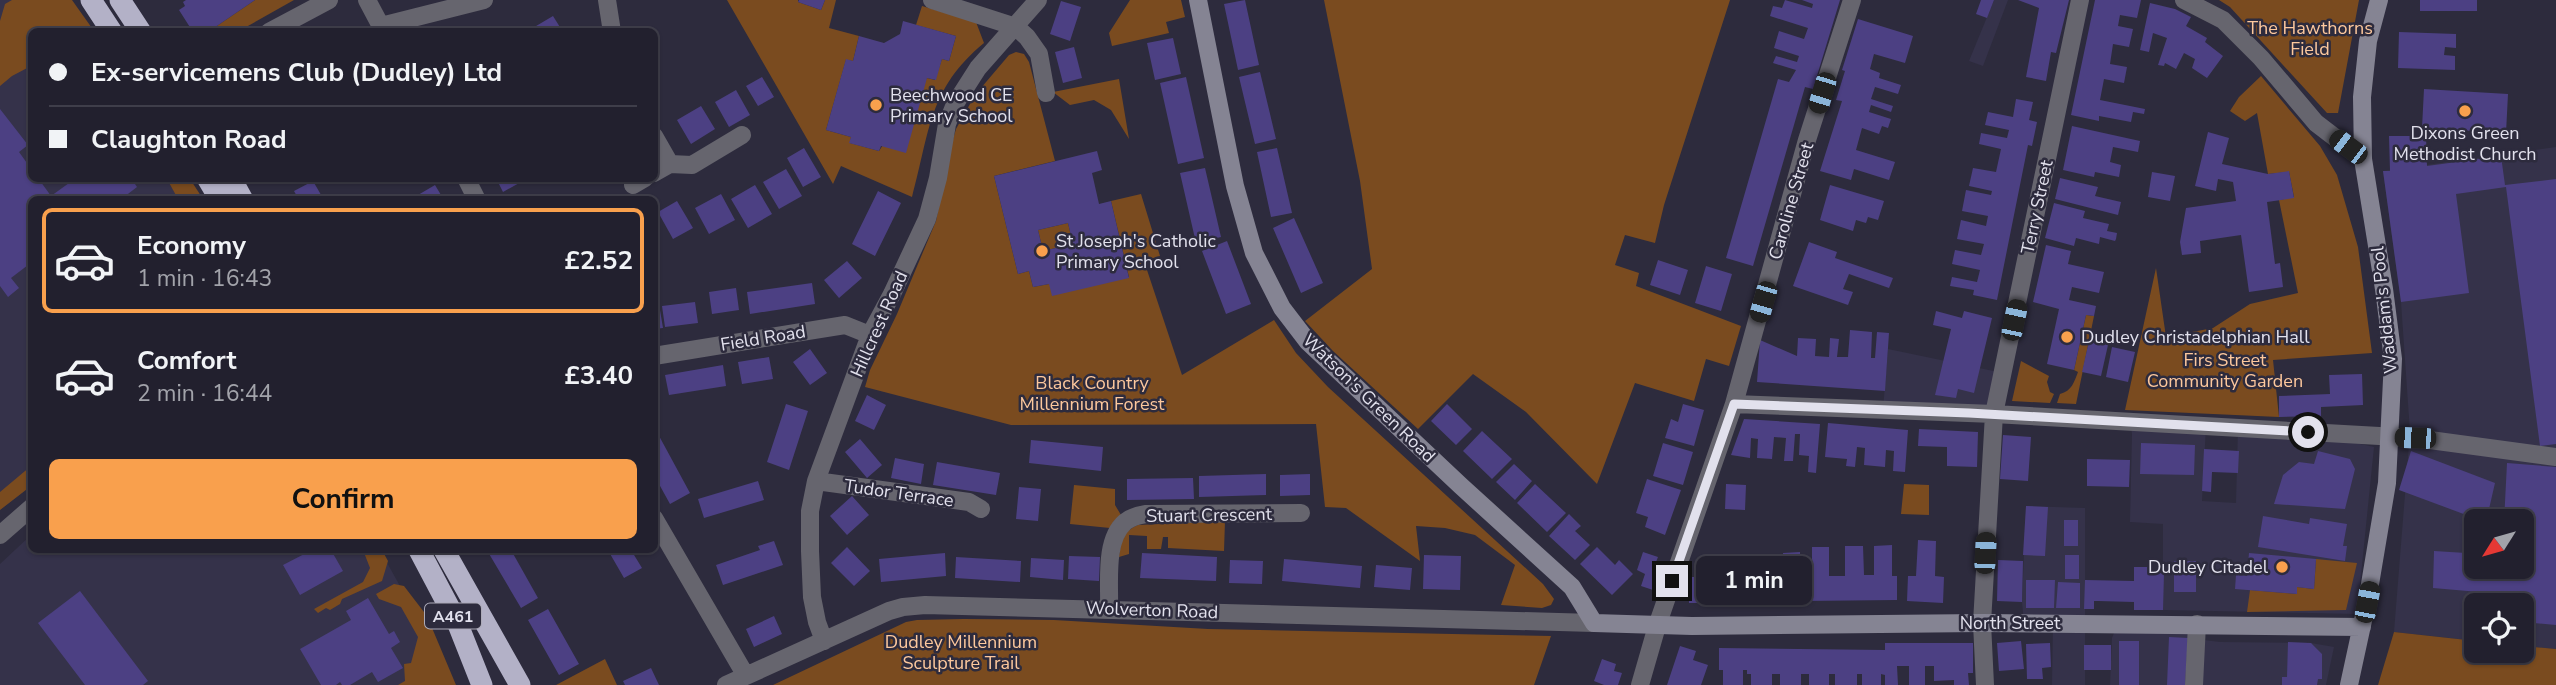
<!DOCTYPE html>
<meta charset="utf-8">
<style>
:root{--surface:#22202e;--page:#2e2d3a;--text:#f1f3f6;--muted:#a2a3aa;--line:#3f3e4a;--accent:#f9a04d}
body{margin:0;font-family:"Nunito Sans",sans-serif;background:var(--page);color:var(--text);height:100vh;display:flex;flex-direction:column;font-size:26px;white-space:nowrap}
*{box-sizing:border-box;margin:0}
p{font-size:23px;color:var(--muted)}
.icon{flex:none;width:38px;height:38px;fill:none;stroke:currentColor;stroke-width:2;stroke-linecap:round;stroke-linejoin:round}
.map{position:relative;flex:1;overflow:hidden}
.details{position:absolute;left:28px;top:196px;width:630px;height:357px;display:flex;flex-direction:column;background:var(--surface);border-radius:10px;box-shadow:0 2px 5px #0004,0 0 0 2px var(--line)}
.details>*{flex:none}
.guide{position:absolute;left:28px;top:28px;width:630px;height:154px;border-radius:10px;box-shadow:0 2px 5px #0004,0 0 0 2px var(--line);display:grid;align-content:center;height:154px;padding:0 21px;background:var(--surface)}
.needle{width:46px;rotate:233deg}
.fabs{position:absolute;left:2464px;top:509px;display:grid;gap:14px}
.fabs a{display:grid;place-items:center;width:70px;height:70px;border-radius:10px;background:var(--surface);box-shadow:0 2px 5px #0004,0 0 0 2px var(--line);font-size:35px}
.end{position:absolute;width:32px;height:32px;margin:-16px;border:9px solid #e2e1ed;background:#111;box-shadow:0 0 0 4px #111}
.from{border-radius:50%}
.bubble{position:absolute;height:49px;border-radius:10px;background:var(--surface);box-shadow:0 2px 5px #0004,0 0 0 2px var(--line);font-size:23px;font-weight:700;line-height:49px;text-align:center}
.car{position:absolute;width:21px;height:42px;margin:-21px -10px;border-radius:9px;box-shadow:0 0 5px 2px #0007;background:linear-gradient(#222 24%,#8ab4d8 0 40%,#222 0 76%,#8ab4d8 0 86%,#222 0)}
.guide b{display:flex;align-items:center;gap:24px;height:66px;font-size:26px}
.guide b+b{border-top:2px solid var(--line)}
.guide i{width:18px;height:18px;background:var(--text)}
ul{padding:12px 0 0;list-style:none}
li{display:flex;align-items:center;gap:21px;height:105px;margin:0 14px 10px;padding:0 7px;border:4px solid transparent;border-radius:10px}
li div{flex:1}
li b{display:block;font-size:26px}
li em{font-style:normal;font-weight:700}
li.selected{border-color:var(--accent)}
li>.icon{width:63px;height:63px;stroke-width:1.5}
.action{display:flex;gap:14px;margin-top:auto;padding:14px 21px}
.action a{flex:1;height:80px;border-radius:10px;background:var(--accent);color:#111;font-size:28px;font-weight:700;line-height:80px;text-align:center}
.map>svg:first-child{display:block}
</style>
<div class="map">
<svg width="2556" height="685" viewBox="0 0 2556 685">
<rect width="100%" height="100%" fill="#2d2b3d"/>
<!-- built -->
<path fill="#35324a" fill-rule="evenodd" d="M0 0H63L32 32V178L167 179 179 199 32 200 31 486 0 510Z
M1994 0H2008L1983 66 1969 61Z
M2556 147V649L2522 646V606H2476V641L2394 632 2410 432 2401 302 2383 171ZM2476 522H2522V567H2476Z
M1888 349 2003 373 1994 414 1883 409Z
M2130 422 2206 426 2202 501 2236 503 2238 428 2308 432 2374 447 2357 614 2163 610V524L2130 522 2132 434Z
M2026 506 2085 508V685H2052L2053 623H2024L2022 602Z
M31 535 32 550H380L426 633 448 685H0V564Z
M2118 623 2188 624V638L2220 642 2311 643 2334 647 2326 685H2110L2112 638Z"/>
<!-- green -->
<path fill="#7a4b1f" d="M12 0H72L94 31 32 32 31 66 12 76 0 86V21L5 4Z
M255 0H294L239 31 208 32Z
M727 0H798V2L821 10 825 0H836L829 28 859 36 853 61 846 60 826 130 851 137 850 143 879 151 927 78 935 80 942 59 949 61 956 36 916 25 922 6 976 22 984 43C928 89 930 132 912 197L841 166 833 184Z
M1130 0H1181L1185 17 1166 22 1169 33 1112 46 1109 33Z
M1324 0H1730L1664 205 1655 243 1625 235 1615 265 1639 273 1636 286 1741 326 1729 366 1706 359 1694 401 1635 383 1597 484 1526 412 1473 374 1418 429 1333 351 1305 321 1372 269 1360 181Z
M2219 0H2359L2338 113H2327L2230 7Z
M1016 52 1024 54 1029 62 1055 161 994 176 1018 274 1029 271 1033 287 1049 284 1129 277 1111 201 1141 194 1160 256 1144 261 1182 375 1274 320 1296 353 1328 387 1543 584 1554 599 1551 605 1542 608 1501 605 1515 565 1475 535 1445 528 1416 526 1420 561 1346 508 1325 507 1316 424 1011 425 865 387 870 370 897 314 936 221 950 150 956 129 975 95 1009 55Z
M2261 76 2320 146 2337 175 2358 247 2372 353 2273 360 2279 417 2125 410 2156 268 2166 337 2213 328 2250 304 2298 293 2279 200 2294 197 2289 172 2268 174 2257 113 2245 121 2230 111 2239 97Z
M1119 79 1129 139 1111 110 1094 100 1070 105 1053 92Z
M167 179H190L203 199H178Z
M1068 223 1073 244 1043 251 1038 230Z
M2086 315 2094 316 2076 404 2057 403 2060 394C2072 391 2074 382 2078 372L2074 370Z
M2021 361 2049 376 2047 382 2050 392 2054 394 2050 403 2012 401Z
M31 466V486L0 510V492Z
M1904 484 1929 485V515L1901 514Z
M1074 485 1115 489V505L1121 515 1114 521 1110 528 1070 524Z
M1225 521 1224 551 1168 548V537H1163L1161 549H1147V536L1129 535V554L1119 557C1121 542 1123 531 1138 525Z
M363 550H382L388 561 382 581 342 599 340 604 330 610 326 608 318 613 314 609 363 582 370 568Z
M2316 559 2357 563 2346 610 2247 612 2250 590 2297 594V587L2314 589Z
M394 584 404 586 427 616 456 685H398L405 681 404 664 411 663 418 637 401 607 379 599 376 594Z
M964 619 1054 620 1208 629 1551 636 1534 685H773L906 622 917 620Z
M2394 632 2476 641V651H2522V646L2556 649V685H2378Z
M605 659 617 685H556Z"/>
<!-- building -->
<path fill="#4c4083" fill-rule="evenodd" d="M186 0H255L208 32 201 30 193 32 179 10 185 6 183 2Z
M799 0H825L821 10 798 2Z
M1245 0 1259 65 1238 70 1224 4Z
M1785 0 1812 8 1813 4 1802 0H1840L1813 89 1805 87 1753 266 1726 258 1778 79 1789 82 1796 70 1773 63 1776 56 1797 62 1799 56 1774 48 1779 31 1804 39 1808 28 1770 16 1773 6 1782 8Z
M1981 0H1994L1987 18 1976 14Z
M2018 0H2069L2056 53 2051 52 2046 81 2026 77 2039 8Z
M2095 0H2141L2137 18 2120 15 2118 26 2133 29 2129 47 2113 44 2110 64 2127 67 2124 83 2104 79 2100 100 2145 109 2144 114 2133 112 2131 122 2099 116V121L2071 115Z
M2420 0H2477V11H2420Z
M1061 1 1081 7 1070 41 1050 34Z
M2150 3 2175 9 2191 17 2186 26 2207 38 2205 42 2223 56 2207 78 2192 68 2195 59 2184 53 2176 69 2165 63 2164 66 2158 65 2167 38 2153 33 2149 52 2140 50Z
M553 16 563 32H526Z
M1858 19 1913 36 1905 63 1874 54 1870 69 1880 73 1879 78 1901 85 1898 94 1875 87 1871 99 1893 106 1891 112 1871 105 1869 112 1891 119 1888 128 1882 126 1879 134 1862 128 1856 150 1895 162 1889 180 1854 169 1851 180 1820 171 1842 101 1836 100 1845 71 1842 70Z
M903 21 956 36 949 61 942 59 936 80 927 78 906 153 881 146 879 151 849 143 851 137 826 130 846 59 853 61 859 36 884 43 900 34Z
M2399 32 2456 34V48L2445 47 2444 55 2455 56V70L2398 68Z
M1173 38 1181 74 1155 80 1147 43Z
M1074 47 1082 78 1063 83 1055 52Z
M1260 72 1276 139 1255 144 1239 77Z
M762 77 774 97 758 106 746 86Z
M1186 77 1204 158 1178 164 1160 83Z
M2424 89 2508 94 2506 133 2422 128Z
M736 90 750 115 729 127 715 102Z
M2016 99 2033 102 2029 120 2037 122 2032 146 2028 145 1997 300 1973 295 1974 290 1950 286 1952 277 1977 282 1980 270 1952 264 1955 250 1981 255 1984 244 1957 239 1961 220 1986 226 1988 216 1962 211 1966 190 1991 195 1992 191 1969 186 1973 168 1996 172 2001 149 1979 144 1981 133 2007 138 2009 130 1985 125 1988 112 2013 117Z
M701 106 715 129 691 144 677 120Z
M0 109 28 145 19 152 32 170V178H38L51 196 76 178H131L137 187 120 200H32V262L11 278 19 288 8 297 0 286Z
M2072 126 2140 141 2138 152 2113 147 2110 162 2121 165 2119 177 2095 172 2094 177 2063 170Z
M2208 132 2229 138 2222 164 2268 174 2289 171 2294 198 2267 202 2275 264 2280 263 2283 287 2249 292 2241 235 2200 241 2201 253 2182 255 2180 242 2186 208 2236 201 2233 182 2218 179 2216 191 2195 186Z
M2389 136H2426L2427 166 2501 156 2505 185 2556 179V444L2540 446 2506 187 2456 194 2469 293 2401 302 2383 171H2390Z
M804 148 821 177 803 187 787 158Z
M1277 148 1292 213 1271 217 1257 152Z
M1097 151 1102 170 1092 173 1099 204 1111 201 1129 278 1052 296 1049 284 1033 287 1029 271 1018 274 994 176ZM1068 223 1073 244 1043 251 1038 230Z
M1205 168 1221 237 1196 243 1180 173Z
M786 169 802 196 779 209 763 182Z
M2152 172 2175 176 2170 201 2148 197Z
M496 178H519L521 182 503 192Z
M2060 178 2098 187 2095 196 2121 202 2118 215 2055 199Z
M313 181 324 200H299L294 191Z
M435 185 444 200H421L418 195Z
M755 185 772 214 748 228 731 199Z
M1830 185 1884 201 1878 220 1868 217 1866 223 1856 220 1853 231 1820 220Z
M878 191 901 203 875 256 852 244Z
M721 194 735 220 709 234 695 208Z
M677 201 693 228 673 239 658 212Z
M2054 203 2085 211 2083 218 2109 224 2107 231 2117 233 2116 239 2115 241 2100 237 2099 244 2076 238 2074 246 2045 238Z
M1294 218 1323 283 1301 293 1273 228Z
M1227 241 1251 304 1226 314 1202 251Z
M1809 242 1837 252 1835 258 1893 278 1889 288 1849 274 1843 289 1853 292 1848 305 1793 286Z
M2046 245 2071 251 2068 264 2104 272 2099 293 2072 287 2069 300 2096 306 2094 316 2086 315 2074 370 2047 364 2059 309 2033 302Z
M1658 260 1688 270 1680 295 1650 285Z
M847 261 862 278 839 298 824 280Z
M1706 266 1732 274 1721 311 1695 303Z
M812 283 815 304 750 314 747 292Z
M736 288 739 310 712 314 709 292Z
M695 302 698 323 665 327 662 306Z
M659 304 663 328 654 329V305Z
M1936 311 1962 318 1964 311 1992 318 1974 393 1958 389 1956 398 1935 395 1951 329 1933 325Z
M1850 330 1872 332 1871 358H1875L1877 332 1889 333 1885 391 1757 382 1760 340 1797 356 1798 338 1816 339 1815 356 1829 357 1830 338 1839 339 1837 357H1848Z
M2089 341 2108 345 2101 376 2082 372Z
M2112 347 2135 352 2128 382 2106 377Z
M810 349 827 373 810 385 793 362Z
M769 357 773 379 742 384 738 362Z
M723 365 726 386 669 395 665 375Z
M2362 374 2363 405 2321 407V416L2279 417V396L2330 394 2329 375Z
M867 395 886 405 874 430 855 421Z
M786 404 808 411 789 470 767 462Z
M1447 404 1472 429 1456 445 1431 421Z
M1683 404 1704 410 1694 446 1665 438 1671 419 1678 422Z
M1744 419 1820 424 1816 473 1808 472 1809 456 1799 455 1800 434H1795L1793 461H1784L1786 438 1774 437 1772 459 1757 458 1758 439 1751 438 1750 458 1731 455Z
M1828 423 1908 430 1905 472 1893 471 1894 451 1886 450 1885 467 1864 465 1865 448 1857 447 1855 467 1846 466 1847 459 1825 457Z
M1919 429 1978 432 1977 467 1947 466V447L1918 446Z
M1482 431 1512 459 1492 479 1463 451Z
M658 434 690 493 670 504 654 475V436Z
M2003 435 2031 437 2028 481 2000 479Z
M860 439 882 465 867 478 845 452Z
M1031 440 1103 447 1101 471 1029 463Z
M1663 443 1693 452 1683 485 1653 476Z
M2141 443 2195 445 2194 475 2140 474Z
M2204 449 2239 451 2238 473 2212 472 2211 492 2202 491Z
M2318 451 2350 459 2355 469 2345 509 2274 504 2283 475 2299 462 2314 464Z
M2411 451 2495 483 2486 522H2476V567H2522V522H2504L2507 463 2556 467V625L2522 622V606H2498L2502 594 2433 588 2434 551 2466 553 2469 516 2399 490Z
M895 458 924 464 921 484 891 478Z
M2087 459 2130 460 2129 487 2087 486Z
M937 462 1000 473 996 495 933 485Z
M1514 464 1532 481 1515 500 1496 482Z
M1266 474V495L1199 497V476Z
M1310 474V495L1280 496V475Z
M1193 478 1194 499 1127 500V479Z
M1647 479 1681 490 1665 535 1645 527 1648 517 1636 513Z
M758 481 764 500 704 518 698 499Z
M1535 484 1566 513 1547 532 1517 503Z
M1726 484 1746 485 1745 510 1725 509Z
M1019 487 1041 489 1038 521 1016 519Z
M852 496 869 515 847 535 830 516Z
M2026 506 2048 507 2045 556 2023 555Z
M1569 514 1581 526 1575 531 1590 545 1575 560 1549 536Z
M2263 516 2309 524 2310 518 2347 524 2343 546H2347L2345 561 2258 547Z
M2064 520H2078V546H2064Z
M1918 540 1936 541 1935 576 1944 577 1943 603 1907 601 1908 576H1916Z
M774 541 783 565 723 585 716 565 760 550 758 546Z
M1892 545V576H1897V600L1716 602V556H1727V576H1732V556H1756L1755 576 1765 575V556H1776V577H1784L1783 553 1800 552V576H1812V547H1829V576H1845V546H1863L1864 575H1874V546Z
M847 547 870 571 854 586 831 563Z
M1597 547 1615 565 1619 560 1633 574 1612 595 1580 564Z
M312 550H331L343 571 300 595 283 565Z
M492 550H511L538 598 521 608 488 552Z
M613 550H631L642 568 624 578 609 552Z
M1643 552 1658 557 1654 567 1666 571 1659 592 1641 586 1645 574 1637 570Z
M945 553 946 576 881 582 879 559Z
M1142 553 1217 557 1216 581 1140 578Z
M2249 553 2316 559 2314 589 2297 587V594L2235 589 2236 575 2247 576Z
M1424 555 1461 556 1460 590 1423 589Z
M2065 555H2079V579H2065Z
M1069 556 1100 557 1099 581 1068 579Z
M956 557 1021 561 1020 582 955 578Z
M1031 558 1064 560 1063 580 1030 577Z
M1284 559 1362 566 1360 588 1282 581Z
M1230 560 1263 561 1262 584 1229 583Z
M1998 560 2023 561 2022 602 1997 601Z
M2174 561H2196V592H2174Z
M1376 565 1412 568 1410 590 1374 587Z
M2134 567H2150V573H2164L2163 610H2134V602L2098 601H2094V609H2084L2085 580 2134 581Z
M1689 577H1712V603H1689Z
M2026 580H2055L2054 608H2026Z
M2058 582 2080 583V608H2056Z
M80 591 148 681 143 685H85L38 623Z
M368 598 389 634 394 631 400 642 391 648 403 668 378 682 372 672 350 685H342L340 682 336 685H321L300 649 351 620 346 611Z
M548 609 579 664 559 675 528 620Z
M774 616 782 634 754 647 746 629Z
M2169 637 2188 638 2185 685H2167Z
M2021 641 2024 669 1999 671 1997 643Z
M2119 641H2139V685H2119Z
M2288 642 2311 643 2322 654V679H2318L2317 685H2282V677H2287Z
M1885 643H1973V673H1968L1969 685H1954V680L1934 681V666H1925V685H1909V666H1897L1898 685H1885V675L1881 674V685H1862V674H1857V685H1835V674H1829V685H1809V674H1801V685H1780V674H1772V685H1751V674H1747V670H1743V685H1723V670H1719V648L1885 650Z
M2050 643 2051 667 2042 668 2043 679H2027L2026 644Z
M2084 645H2111V670H2084Z
M1680 646 1696 651 1693 660 1708 665 1701 685H1667Z
M1602 659 1616 664 1614 671 1622 673 1618 685H1604L1594 681Z
M651 668 659 685H625L623 681Z"/>
<g fill="none" stroke-linecap="round" stroke-linejoin="round">
<!-- street -->
<path stroke="#66656e" stroke-width="18" d="M367 0 384 32
M607 0 612 32
M932 0 1016 27 1027 37 1039 54 1046 93
M2184 0 2223 20 2261 58 2316 123 2363 159
M381 26 484 0
M269 32 329 0
M654 136 670 164
M654 173 670 164 692 165 742 135
M466 178 477 200
M633 185 645 178
M654 356 845 325 870 335
M1734 404 1994 414 2415 438 2556 457
M816 481 969 502 981 509
M654 518 746 676
M0 535 32 507
M1109 609C1110 583 1104 540 1125 522 1131 517 1139 515 1146 514L1301 513
M824 641 817 622 812 597 810 551V511L816 481 870 335 892 294 927 219 938 178 947 124 955 104 978 68 1038 0
M726 685 889 611 903 607 925 605 1594 623
M1640 685 1657 626 1734 404 1807 140 1852 0
M1985 685 1982 623 1994 414 2080 0
M2194 685 2197 624"/>
<!-- secondary -->
<path stroke="#858493" stroke-width="18" d="M1198 0 1235 186 1254 253 1282 308 1308 342 1461 486 1572 587 1594 623 1692 626 1982 623 2362 627
M2349 685 2367 602 2387 483 2393 359 2384 289 2363 159 2362 97 2368 41 2379 0"/>
<!-- highway -->
<path stroke="#b3b1c7" stroke-width="21" d="M91 0 112 32
M120 0 141 32
M207 178 220 200
M231 178 243 200
M419 550 457 622 482 685
M444 550 520 685"/>
</g>
<g fill="none" stroke-linecap="round" stroke-linejoin="round">
<!-- route -->
<path stroke="#e2e1ed" stroke-width="9" d="M1672 581 1734 404 1969 413 2308 432"/>
</g>
<!-- markers -->
<g fill="#f9a04d" stroke="#2d2b3d" stroke-width="2.5">
<circle cx="876" cy="105" r="7"/>
<circle cx="2465" cy="111" r="7"/>
<circle cx="1042" cy="251" r="7"/>
<circle cx="2067" cy="337" r="7"/>
<circle cx="2282" cy="567" r="7"/>
</g>
<g text-anchor="middle" stroke-width="5" stroke-linejoin="round" paint-order="stroke">
<!-- shield labels -->
<rect fill="#2d2b3d" stroke="#acaab8" stroke-width="2" x="425" y="603.5" width="56" height="25" rx="5"/>
<g font-size="16" font-weight="bold" fill="#e2e1ed">
<text x="453" y="622">A461</text>
</g>
<!-- park labels -->
<g font-size="18" fill="#fdc89d" stroke="#2d2b3d">
<text x="2310" y="34">The Hawthorns<tspan x="2310" dy="21">Field</tspan></text>
<text x="2225" y="366">Firs Street<tspan x="2225" dy="21">Community Garden</tspan></text>
<text x="1092" y="389">Black Country<tspan x="1092" dy="21">Millennium Forest</tspan></text>
<text x="961" y="648">Dudley Millennium<tspan x="961" dy="21">Sculpture Trail</tspan></text>
</g>
<!-- poi labels -->
<g font-size="18" fill="#e2e1ed" stroke="#2d2b3d" text-anchor="start">
<text x="890" y="101">Beechwood CE<tspan x="890" dy="21">Primary School</tspan></text>
<text x="2465" y="139" text-anchor="middle">Dixons Green<tspan x="2465" dy="21">Methodist Church</tspan></text>
<text x="1056" y="247">St Joseph's Catholic<tspan x="1056" dy="21">Primary School</tspan></text>
<text x="2081" y="343">Dudley Christadelphian Hall</text>
<text x="2268" y="573" text-anchor="end">Dudley Citadel</text>
</g>
<!-- street labels -->
<g font-size="18" fill="#e2e1ed" stroke="#2d2b3d">
<text transform="translate(1791 201) rotate(-74)" y="6">Caroline Street</text>
<text transform="translate(2037 207) rotate(-78)" y="6">Terry Street</text>
<text transform="translate(2384 310) rotate(-96)" y="6">Waddam's Pool</text>
<text transform="translate(879 324) rotate(-66)" y="6">Hillcrest Road</text>
<text transform="translate(763 338) rotate(-9)" y="6">Field Road</text>
<text transform="translate(1369 398) rotate(44)" y="6">Watson's Green Road</text>
<text transform="translate(899 493) rotate(8)" y="6">Tudor Terrace</text>
<text transform="translate(1209 515) rotate(-1)" y="6">Stuart Crescent</text>
<text transform="translate(1152 610) rotate(2)" y="6">Wolverton Road</text>
<text x="2010" y="629">North Street</text>
</g>
</g>
</svg>
<div class="fabs">
<a><svg class="needle" viewBox="-14 -14 28 28"><path d="M0-13l5 13h-10z" fill="#e53935"/><path d="M0 13l5-13h-10z" fill="#a2a3aa"/></svg></a>
<a><svg class="icon" aria-label="locate" viewBox="0 0 24 24"><circle cx="12" cy="12" r="6"/><path d="M12 2v4M12 18v4M2 12h4M18 12h4"/></svg></a>
</div>
<i class="end from" style="left:2308px;top:432px"></i>
<i class="end" style="left:1672px;top:581px"></i>
<div class="bubble" style="left:1696px;top:556px;width:116px">1 min</div>
<i class="car" style="left:1822px;top:93px;rotate:197deg"></i>
<i class="car" style="left:2348px;top:147px;rotate:307deg"></i>
<i class="car" style="left:1763px;top:302px;rotate:196deg"></i>
<i class="car" style="left:2014px;top:320px;rotate:12deg"></i>
<i class="car" style="left:2415px;top:438px;rotate:272deg"></i>
<i class="car" style="left:1985px;top:553px;rotate:3deg"></i>
<i class="car" style="left:2367px;top:602px;rotate:11deg"></i>
<div class="guide">
<b><i class="from"></i>Ex-servicemens Club (Dudley) Ltd</b>
<b><i></i>Claughton Road</b>
</div>
<section class="details">
<ul>
<li class="selected"><svg class="icon" aria-label="car" viewBox="0 0 24 24"><path d="M5 17H2v-5l4-1 3-4h7l3 4 3 1v5h-3M9 17h6M6 11h13"/><circle cx="7" cy="17" r="2"/><circle cx="17" cy="17" r="2"/></svg><div><b>Economy</b><p>1 min · 16:43</p></div><em>£2.52</em></li>
<li><svg class="icon" aria-label="car" viewBox="0 0 24 24"><path d="M5 17H2v-5l4-1 3-4h7l3 4 3 1v5h-3M9 17h6M6 11h13"/><circle cx="7" cy="17" r="2"/><circle cx="17" cy="17" r="2"/></svg><div><b>Comfort</b><p>2 min · 16:44</p></div><em>£3.40</em></li>
</ul>
<div class="action"><a>Confirm</a></div>
</section>
</div>
